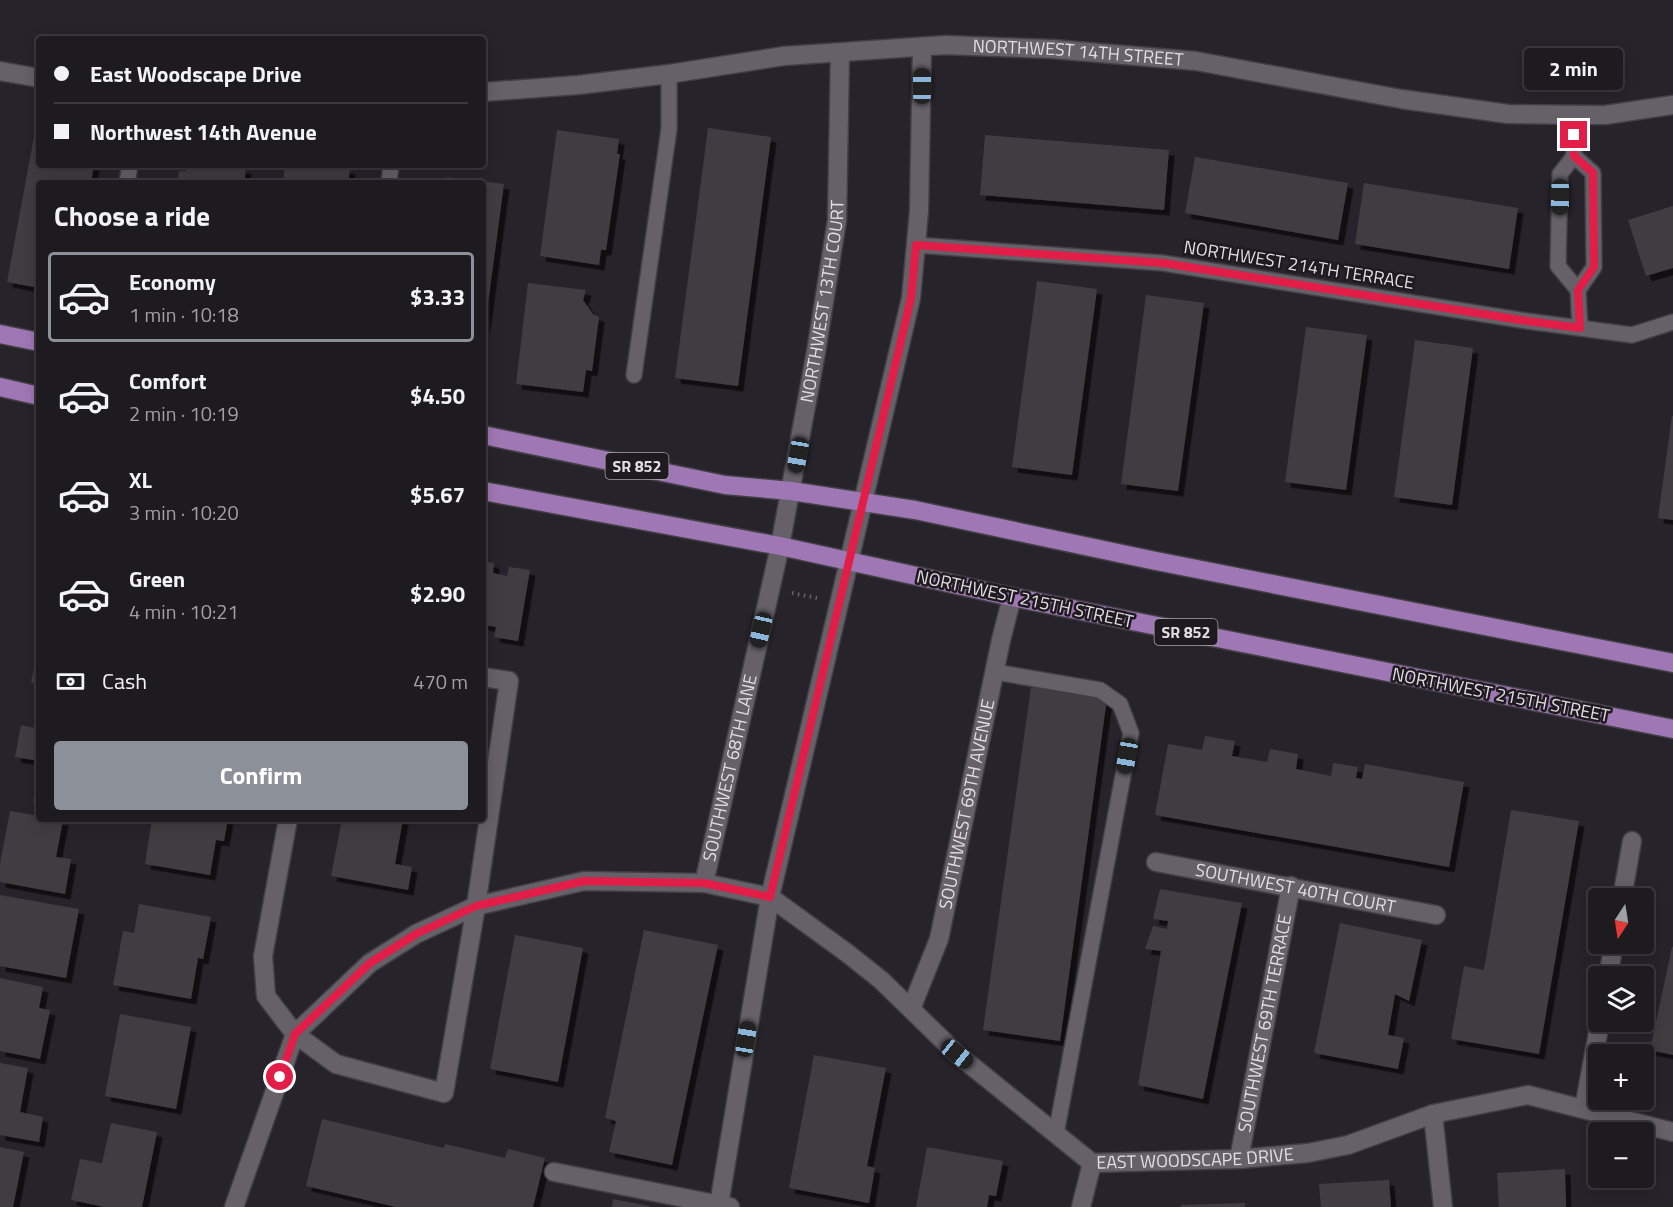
<!DOCTYPE html>
<meta charset="utf-8">
<style>
:root{--surface:#1d1a20;--page:#252329;--text:#f1f3f6;--muted:#a0a1a5;--line:#3b383e;--accent:#8c9099}
body{margin:0;font-family:"Titillium Web",sans-serif;background:var(--page);color:var(--text);height:100vh;display:flex;flex-direction:column;font-size:22px;white-space:nowrap}
*{box-sizing:border-box;margin:0}
p{font-size:20px;color:var(--muted)}
.icon{flex:none;width:33px;height:33px;fill:none;stroke:currentColor;stroke-width:2;stroke-linecap:round;stroke-linejoin:round}
.map{position:relative;flex:1;overflow:hidden}
.drawer{position:absolute;left:36px;top:180px;width:450px;height:642px;display:flex;flex-direction:column;background:var(--surface);border-radius:6px;box-shadow:0 3px 15px #0003,0 0 0 2px var(--line)}
.drawer>*{flex:none}
.hud{position:absolute;left:36px;top:36px;width:450px;height:132px;border-radius:6px;box-shadow:0 3px 15px #0003,0 0 0 2px var(--line);display:grid;align-content:center;height:132px;padding:0 18px;background:var(--surface)}
.needle{width:39px;rotate:192deg}
.tools{position:absolute;left:1588px;top:888px;display:grid;gap:12px}
.tools a{display:grid;place-items:center;width:66px;height:66px;border-radius:6px;background:var(--surface);box-shadow:0 3px 15px #0003,0 0 0 2px var(--line);font-size:30px}
.end{position:absolute;width:27px;height:27px;margin:-14px;border:8px solid #e11d48;background:#fff;box-shadow:0 0 0 3px #fff}
.from{border-radius:50%}
.bubble{position:absolute;height:42px;border-radius:6px;background:var(--surface);box-shadow:0 3px 15px #0003,0 0 0 2px var(--line);font-size:20px;font-weight:700;line-height:42px;text-align:center}
.car{position:absolute;width:18px;height:36px;margin:-18px -9px;border-radius:8px;box-shadow:0 0 4px 2px #0007;background:linear-gradient(#222 24%,#8ab4d8 0 40%,#222 0 76%,#8ab4d8 0 86%,#222 0)}
.hud b{display:flex;align-items:center;gap:21px;height:57px;font-size:22px}
.hud b+b{border-top:2px solid var(--line)}
.hud i{width:15px;height:15px;background:var(--text)}
ul{padding:0;list-style:none}
li{display:flex;align-items:center;gap:18px;height:90px;margin:0 12px 9px;padding:0 6px;border:3px solid transparent;border-radius:6px}
li div{flex:1}
li b{display:block;font-size:22px}
li em{font-style:normal;font-weight:700}
li.on{border-color:var(--accent)}
li>.icon{width:54px;height:54px;stroke-width:1.5}
h2{padding:0 18px;font-size:27px;line-height:72px}
.pay{display:flex;align-items:center;gap:15px;height:66px;padding:0 18px;font-size:22px}
.pay p{margin-inline-start:auto}
.button{display:flex;gap:12px;margin-top:auto;padding:12px 18px}
.button a{flex:1;height:69px;border-radius:6px;background:var(--accent);color:#fff;font-size:24px;font-weight:700;line-height:69px;text-align:center}
.map>svg:first-child{display:block}
</style>
<div class="map">
<svg width="1673" height="1207" viewBox="0 0 1673 1207">
<defs>
<filter id="shadow"><feDropShadow dx="5.5" dy="5.5" stdDeviation="0" flood-color="#0009"/></filter>
</defs>
<rect width="100%" height="100%" fill="#27232a"/>
<!-- building -->
<path fill="#403c43" filter="url(#shadow)" d="M36 126H39V165H94L91 183H39V288L7 282Z
M708 128 771 137 738 386 675 378Z
M557 130 619 139 617 154H620L606 250H601L599 265 540 256Z
M985 135 1169 150 1164 210 980 195Z
M1195 157 1348 183 1338 240 1185 213Z
M187 165H225L246 169 244 183H177L179 171H186Z
M285 165H344L343 168 350 169 348 183H283Z
M446 177 504 184 484 333 483 183H445Z
M1364 183 1518 208 1509 269 1355 244Z
M1673 206V268L1646 276 1628 220Z
M1037 281 1097 289 1072 475 1012 467Z
M528 283 586 290 583 300 593 314 599 317 592 371 586 370 583 392 516 384Z
M1146 295 1204 303 1178 491 1121 484Z
M1306 327 1367 335 1346 490 1285 482Z
M1415 340 1473 348 1452 505 1394 497Z
M1672 416H1673V520L1658 518Z
M483 561 494 563 493 573 507 576 509 567 530 570 518 641 494 637 496 627 483 625Z
M38 647H39V684L31 683Z
M1031 687 1107 698 1060 1041 983 1030Z
M21 725 39 729V761L15 757Z
M1205 736 1235 741 1232 756 1267 762 1270 749 1298 754 1296 769 1331 776 1333 763 1358 767 1356 778 1362 779 1365 764 1464 782 1449 867 1155 815 1168 744 1202 750Z
M38 772H39V803L33 802Z
M1511 810 1579 821 1539 1054 1451 1039 1464 966 1484 970Z
M10 811 39 816V819L63 820 56 857 71 859 65 894 0 882V864Z
M152 819H228L224 841 216 840 210 875 145 864Z
M342 819H403L395 864 412 867 408 890 331 876Z
M1160 889 1242 903 1203 1099 1138 1085 1161 951 1145 949 1153 926 1167 929 1168 921 1153 919Z
M0 895 79 909 66 978 0 966Z
M139 904 211 917 203 959 198 958 191 999 113 985 123 931 134 933Z
M1340 923 1422 940 1409 1001 1395 994 1388 1035 1404 1038 1398 1069 1314 1053Z
M644 930 718 945 672 1165 609 1152 616 1121 605 1118Z
M515 935 583 948 558 1082 490 1069Z
M1672 947H1673V1055L1650 1050Z
M0 978 43 987 39 1008 50 1010 40 1059 0 1051Z
M120 1014 191 1027 176 1109 105 1096Z
M814 1055 886 1068 867 1166 875 1168 869 1203 789 1188Z
M0 1063 28 1068 20 1112 43 1117 39 1142 0 1135Z
M322 1119 444 1148 445 1144 505 1158 508 1149 545 1158 533 1207H396L306 1186Z
M111 1123 157 1132 142 1207H104L71 1200 80 1159 102 1163Z
M0 1147 24 1152 13 1207H0Z
M927 1147 1003 1161 996 1196 989 1195 987 1207H916Z
M1565 1169 1566 1207H1499L1497 1173Z
M1389 1180 1391 1207H1321L1319 1184Z
M613 1199 649 1206V1207H612Z
M1245 1203V1207H1181V1205Z"/>
<g fill="none" stroke-linecap="round" stroke-linejoin="round">
<!-- lane casing -->
<g stroke="#423f44" stroke-width="18">
<path id="lane" d="M1573 115 1574 156 1560 174 1558 266 1578 290 1580 328
M1574 156 1593 173 1594 267 1578 290
M127 183 130 165
M389 183 391 165
M916 245 1163 263 1527 321 1632 335 1673 322
M634 375 669 129V74
M995 672 1100 690 1120 704 1131 733 1056 1134"/>
</g>
<!-- street casing -->
<g stroke="#423f44" stroke-width="21">
<g id="street">
<path d="M0 71 39 78"/>
<path id="s1" d="M483 92 578 85 669 74 784 56 945 45 1052 49 1196 61 1401 99 1508 114 1605 115 1673 105"/>
<path d="M288 819 263 956 266 996 295 1034 336 1064 444 1093 476 906 509 681 483 677"/>
<path id="s2" d="M1156 862 1436 915"/>
<path id="s3" d="M704 883 780 546 816 352 837 220 840 53"/>
<path d="M1622 898 1632 841"/>
<path d="M1608 976 1614 944"/>
<path id="s4" d="M911 1009 939 939 1001 640 1012 597"/>
<path d="M1584 1108 1600 1022"/>
<path d="M1433 1114 1443 1207"/>
<path id="s5" d="M1239 1159 1291 886"/>
<path d="M554 1172 730 1207"/>
<path d="M719 1205 770 897 911 298 919 211 922 47"/>
<path id="s6" d="M234 1207 295 1034 370 963 416 934 476 906 584 881 704 883 770 897 847 953 881 980 957 1054 1092 1163 1239 1159 1308 1153 1348 1145 1433 1114 1528 1095 1673 1132"/>
<path d="M1081 1207 1092 1163"/>
</g>
</g>
<!-- primary casing -->
<g stroke="#423f44" stroke-width="21">
<path id="primary" d="M0 334 39 342
M0 387 39 396
M483 435 725 485 791 491 915 510 1151 560 1673 663
M483 491 780 546 1012 597 1673 729"/>
</g>
<!-- path -->
<path stroke="#68646a" stroke-width="4" stroke-dasharray="1.5 4.5" stroke-linecap="butt" d="M792 593 817 598"/>
<!-- lane -->
<use href="#lane" stroke="#666169" stroke-width="15"/>
<!-- street -->
<use href="#street" stroke="#666169" stroke-width="18"/>
<!-- primary -->
<use href="#primary" stroke="#9f77b5" stroke-width="18"/>
</g>
<g fill="none" stroke-linecap="round" stroke-linejoin="round">
<!-- route -->
<path stroke="#e11d48" stroke-width="8" d="M280 1077 295 1034 370 963 416 934 476 906 584 881 704 883 770 897 911 298 916 245 1163 263 1527 321 1580 328 1578 290 1594 267 1593 173 1574 156V135"/>
</g>
<g text-anchor="middle" stroke-width="5" stroke-linejoin="round" paint-order="stroke">
<!-- shield labels -->
<g fill="#1e1a20" stroke="#a6a3a8" stroke-width="1.5">
<rect x="605.5" y="453" width="63" height="26" rx="4.5"/>
<rect x="1154.5" y="619" width="63" height="26" rx="4.5"/>
</g>
<g font-size="16" font-weight="bold" fill="#e1dee2">
<text x="637" y="472">SR 852</text>
<text x="1186" y="638">SR 852</text>
</g>
<!-- street labels -->
<g font-size="18" fill="#e1dee2" stroke="#1e1a20">
<text dy="6" stroke="none"><textPath href="#s1" startOffset="598">NORTHWEST 14TH STREET</textPath></text>
<text transform="translate(1299 265) rotate(9)" y="6">NORTHWEST 214TH TERRACE</text>
<text dy="6" stroke="none"><textPath href="#s3" startOffset="594">NORTHWEST 13TH COURT</textPath></text>
<text transform="translate(1025 599) rotate(12)" y="6">NORTHWEST 215TH STREET</text>
<text transform="translate(1501 695) rotate(11)" y="6">NORTHWEST 215TH STREET</text>
<text dy="6" stroke="none"><textPath href="#s3" startOffset="118">SOUTHWEST 68TH LANE</textPath></text>
<text dy="6" stroke="none"><textPath href="#s4" startOffset="213">SOUTHWEST 69TH AVENUE</textPath></text>
<text dy="6" stroke="none"><textPath href="#s2" startOffset="142">SOUTHWEST 40TH COURT</textPath></text>
<text dy="6" stroke="none"><textPath href="#s5" startOffset="138">SOUTHWEST 69TH TERRACE</textPath></text>
<text dy="6" stroke="none"><textPath href="#s6" startOffset="1227">EAST WOODSCAPE DRIVE</textPath></text>
</g>
</g>
</svg>
<div class="tools">
<a><svg class="needle" viewBox="-14 -14 28 28"><path d="M0-13l5 13h-10z" fill="#e53935"/><path d="M0 13l5-13h-10z" fill="#a0a1a5"/></svg></a>
<a><svg class="icon" aria-label="layers" viewBox="0 0 24 24"><path d="M12 4l9 5-9 5-9-5zM3 14l9 5 9-5"/></svg></a>
<a>+</a>
<a>−</a>
</div>
<i class="end from" style="left:280px;top:1077px"></i>
<i class="end" style="left:1574px;top:135px"></i>
<div class="bubble" style="left:1524px;top:48px;width:99px">2 min</div>
<i class="car" style="left:922px;top:86px;rotate:0deg"></i>
<i class="car" style="left:1560px;top:197px;rotate:181deg"></i>
<i class="car" style="left:798px;top:455px;rotate:190deg"></i>
<i class="car" style="left:761px;top:630px;rotate:193deg"></i>
<i class="car" style="left:1127px;top:756px;rotate:190deg"></i>
<i class="car" style="left:746px;top:1039px;rotate:9deg"></i>
<i class="car" style="left:957px;top:1054px;rotate:129deg"></i>
<div class="hud">
<b><i class="from"></i>East Woodscape Drive</b>
<b><i></i>Northwest 14th Avenue</b>
</div>
<section class="drawer">
<h2>Choose a ride</h2>
<ul>
<li class="on"><svg class="icon" aria-label="car" viewBox="0 0 24 24"><path d="M5 17H2v-5l4-1 3-4h7l3 4 3 1v5h-3M9 17h6M6 11h13"/><circle cx="7" cy="17" r="2"/><circle cx="17" cy="17" r="2"/></svg><div><b>Economy</b><p>1 min · 10:18</p></div><em>$3.33</em></li>
<li><svg class="icon" aria-label="car" viewBox="0 0 24 24"><path d="M5 17H2v-5l4-1 3-4h7l3 4 3 1v5h-3M9 17h6M6 11h13"/><circle cx="7" cy="17" r="2"/><circle cx="17" cy="17" r="2"/></svg><div><b>Comfort</b><p>2 min · 10:19</p></div><em>$4.50</em></li>
<li><svg class="icon" aria-label="car" viewBox="0 0 24 24"><path d="M5 17H2v-5l4-1 3-4h7l3 4 3 1v5h-3M9 17h6M6 11h13"/><circle cx="7" cy="17" r="2"/><circle cx="17" cy="17" r="2"/></svg><div><b>XL</b><p>3 min · 10:20</p></div><em>$5.67</em></li>
<li><svg class="icon" aria-label="car" viewBox="0 0 24 24"><path d="M5 17H2v-5l4-1 3-4h7l3 4 3 1v5h-3M9 17h6M6 11h13"/><circle cx="7" cy="17" r="2"/><circle cx="17" cy="17" r="2"/></svg><div><b>Green</b><p>4 min · 10:21</p></div><em>$2.90</em></li>
</ul>
<div class="pay"><svg class="icon" aria-label="cash" viewBox="0 0 24 24"><path d="M3 7h18v10H3z"/><circle cx="12" cy="12" r="2"/></svg>Cash<p>470 m</p></div>
<div class="button"><a>Confirm</a></div>
</section>
</div>
